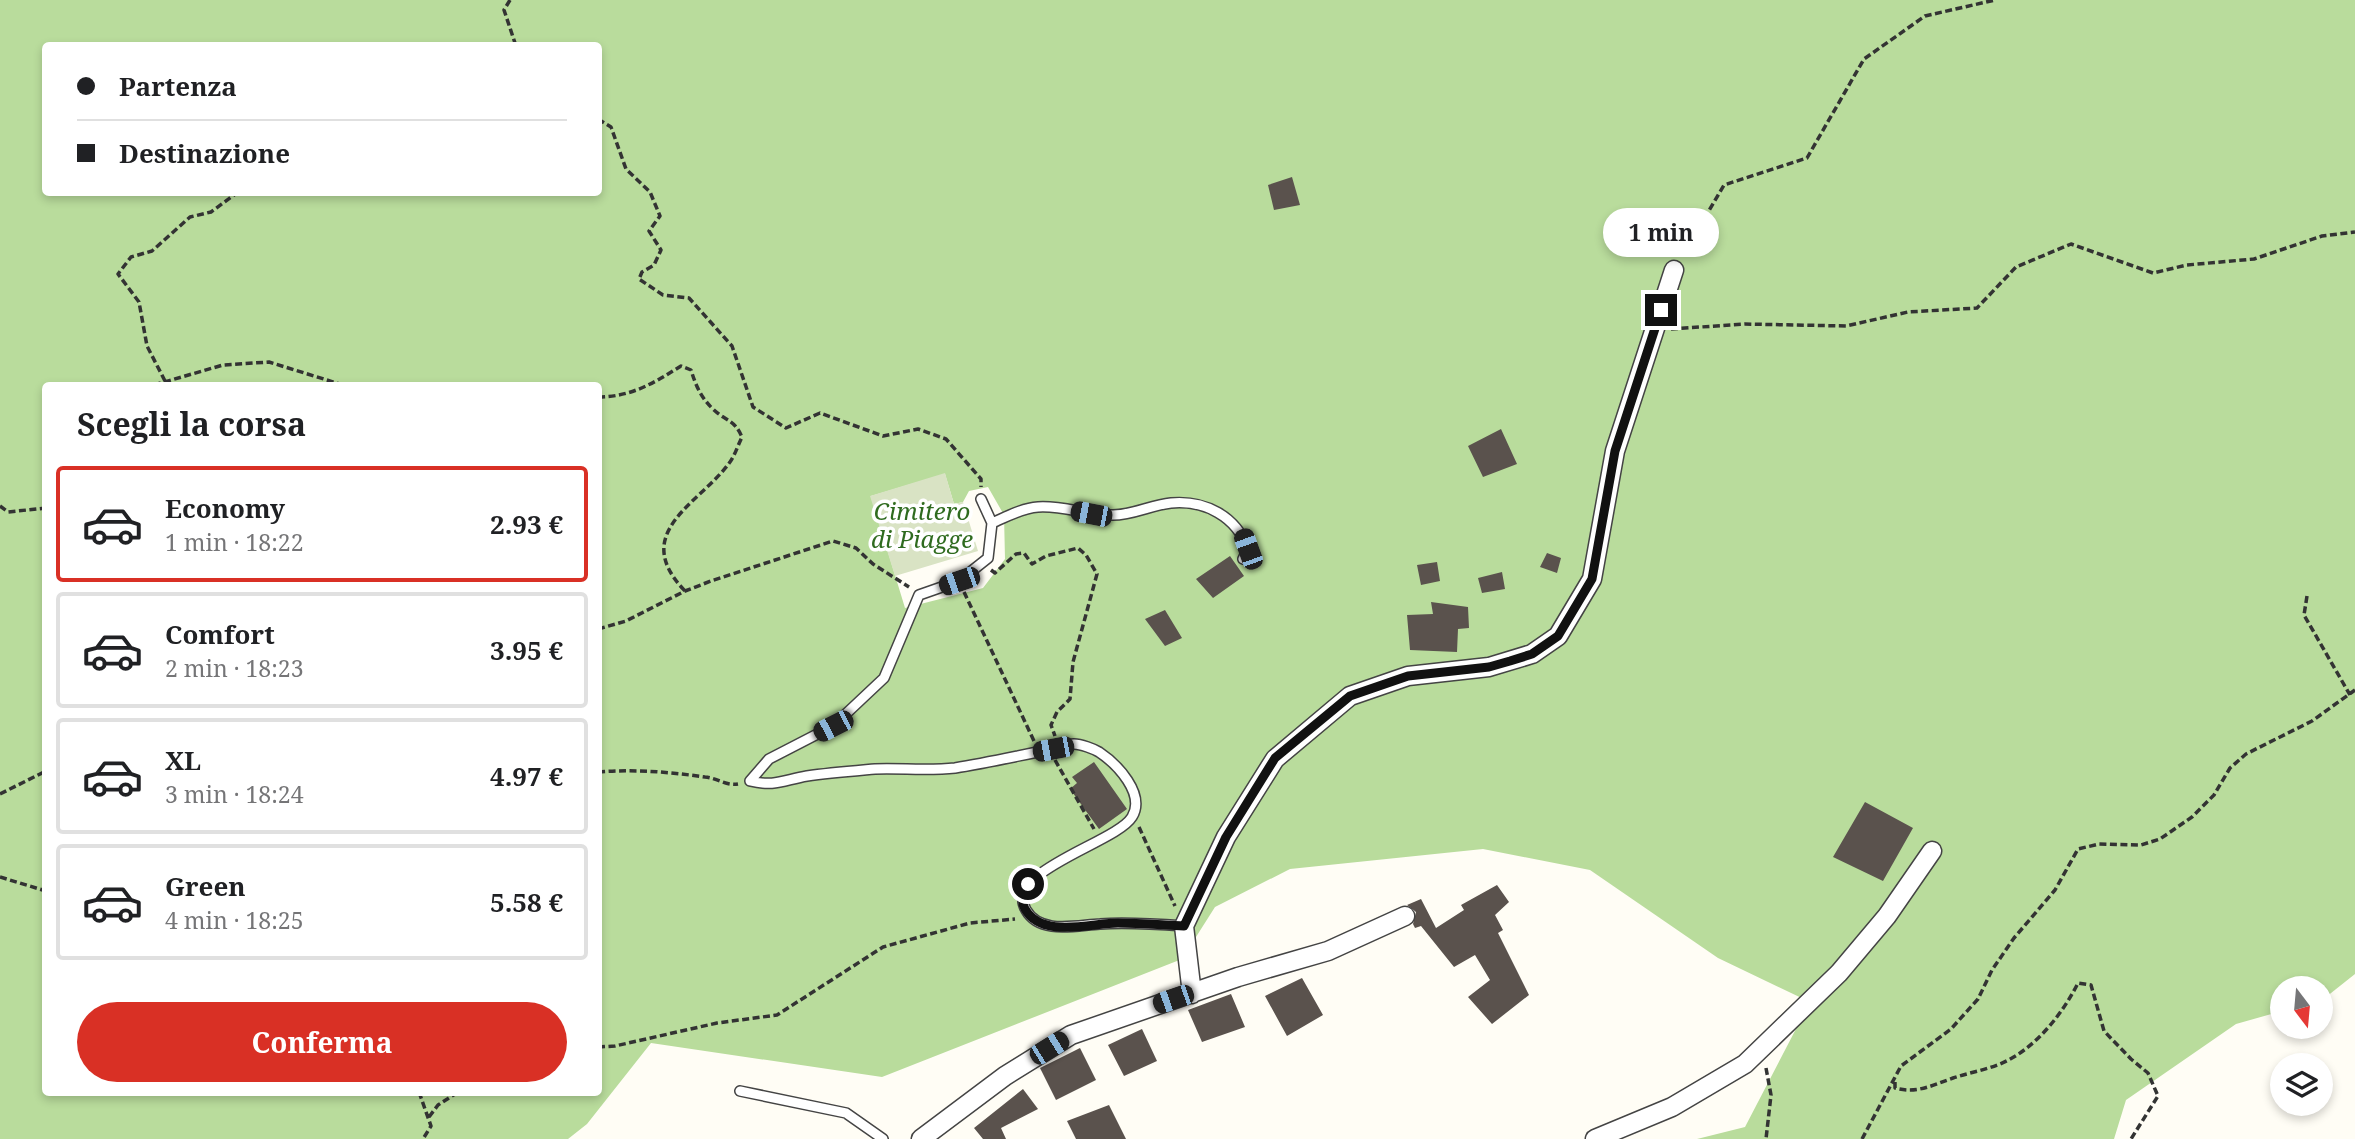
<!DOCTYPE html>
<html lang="it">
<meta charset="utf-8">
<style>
:root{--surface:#fff;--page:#f2f2f2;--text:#202124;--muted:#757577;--line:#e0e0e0;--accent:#d93025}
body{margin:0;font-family:"Noto Serif",serif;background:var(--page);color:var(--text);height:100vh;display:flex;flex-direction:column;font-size:26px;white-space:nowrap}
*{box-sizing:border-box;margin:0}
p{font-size:23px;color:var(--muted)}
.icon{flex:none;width:38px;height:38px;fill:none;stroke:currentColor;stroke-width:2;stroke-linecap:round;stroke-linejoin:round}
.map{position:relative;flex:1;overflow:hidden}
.drawer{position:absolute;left:42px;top:382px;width:560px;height:714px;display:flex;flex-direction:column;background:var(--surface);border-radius:7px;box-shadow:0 4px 10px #0003}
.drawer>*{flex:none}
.top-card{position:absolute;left:42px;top:42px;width:560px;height:154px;border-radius:7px;box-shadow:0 4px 10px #0003;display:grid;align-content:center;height:154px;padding:0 35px;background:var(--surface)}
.needle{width:46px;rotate:164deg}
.fabs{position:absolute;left:2270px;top:976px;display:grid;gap:14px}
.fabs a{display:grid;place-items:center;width:63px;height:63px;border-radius:50%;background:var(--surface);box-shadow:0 4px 10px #0003;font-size:35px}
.end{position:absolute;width:32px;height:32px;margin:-16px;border:9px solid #111;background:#fff;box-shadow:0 0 0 4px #fff}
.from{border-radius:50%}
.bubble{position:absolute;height:49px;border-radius:24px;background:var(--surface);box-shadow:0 4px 10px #0003;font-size:23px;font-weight:700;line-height:49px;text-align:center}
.car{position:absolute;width:21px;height:42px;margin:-21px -10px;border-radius:9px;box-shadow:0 0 5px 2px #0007;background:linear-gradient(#222 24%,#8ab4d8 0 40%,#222 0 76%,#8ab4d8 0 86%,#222 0)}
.top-card b{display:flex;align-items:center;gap:24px;height:66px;font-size:26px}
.top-card b+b{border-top:2px solid var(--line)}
.top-card i{width:18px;height:18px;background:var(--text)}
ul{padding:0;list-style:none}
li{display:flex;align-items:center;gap:21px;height:116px;margin:0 14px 10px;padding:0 21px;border:4px solid var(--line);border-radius:7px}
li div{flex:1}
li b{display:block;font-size:26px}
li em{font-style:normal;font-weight:700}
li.current{border-color:var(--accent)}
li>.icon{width:63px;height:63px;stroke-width:1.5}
h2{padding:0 35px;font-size:32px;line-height:84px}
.button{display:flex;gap:14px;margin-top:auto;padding:14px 35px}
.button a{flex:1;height:80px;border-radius:42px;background:var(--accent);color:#fff;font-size:28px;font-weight:700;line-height:80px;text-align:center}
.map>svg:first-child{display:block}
</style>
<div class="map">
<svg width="2355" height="1139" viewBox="0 0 2355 1139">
<rect width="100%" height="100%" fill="#fffdf5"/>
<!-- forest -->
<path fill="#b9dc9c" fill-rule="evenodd" d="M0 0H2355V974L2321 1001 2320 989H2282V1011L2236 1024 2126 1100 2114 1139H1697L1745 1127 1810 1002 1718 958 1590 870 1483 849 1290 869 1215 907 1182 959 882 1077 651 1043 587 1124 568 1139H0ZM46 46H598V192H46ZM46 385H598V1092H46ZM945 474 954 504 963 502 969 491 988 487 1004 515 1005 559 983 588 905 608 871 496Z"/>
<!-- cemetery -->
<path fill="#d9e3c4" d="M945 473 954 504 963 502 978 551 895 576 870 496Z"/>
<!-- building -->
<path fill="#5a524d" d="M1292 177 1300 205 1274 210 1268 185Z
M1501 429 1517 464 1483 477 1468 446Z
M1547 553 1561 558 1557 573 1540 567Z
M1230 556 1244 576 1213 598 1196 579Z
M1437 562 1440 581 1421 585 1417 565Z
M1502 572 1505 589 1482 593 1478 578Z
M1431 602 1468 607 1469 628 1458 629 1457 652 1410 650 1407 615 1433 614Z
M1165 610 1182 638 1165 646 1145 619Z
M1094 762 1127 809 1099 829 1070 789 1077 783 1072 777Z
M1865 802 1913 828 1883 881 1833 857Z
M1497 885 1509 902 1495 915 1503 930 1498 933 1529 995 1492 1024 1468 997 1490 980 1475 955 1454 967 1421 926 1415 928 1413 924 1416 912 1407 905 1421 899 1436 928 1464 910 1461 905Z
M1302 978 1323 1015 1287 1036 1265 996Z
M1231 994 1245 1027 1202 1042 1188 1010Z
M1142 1029 1157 1061 1124 1076 1108 1045Z
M1080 1048 1096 1080 1056 1100 1040 1068Z
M1023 1089 1038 1109 1001 1128 1006 1139H983L974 1128Z
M1109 1105 1126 1139H1076L1067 1121Z"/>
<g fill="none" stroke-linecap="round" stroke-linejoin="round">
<!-- lane casing -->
<g stroke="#444" stroke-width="12">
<path id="lane" d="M981 499 992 523 988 558 959 581 919 595 884 678 833 726 769 759 750 781C774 787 784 780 807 776 829 773 853 771 875 769 901 768 929 771 955 768 986 763 1017 756 1048 750 1056 748 1066 744 1074 744 1081 744 1094 749 1099 752 1117 764 1146 794 1132 817 1116 843 1003 871 1026 910 1040 935 1077 925 1100 924 1128 922 1156 924 1184 926
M992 523C1006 517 1022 508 1038 507 1063 505 1088 516 1113 515 1133 515 1151 505 1171 503 1205 500 1236 516 1248 549L1243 559
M740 1091 846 1113 883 1139"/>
</g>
<!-- street casing -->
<g stroke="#444" stroke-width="21">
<path id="street" d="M1192 994 1184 926 1226 837 1275 759 1350 696 1408 676 1489 667 1532 654 1558 636 1592 579 1615 451 1674 270
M921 1139 1005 1076 1071 1035 1238 977 1328 951 1405 916
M1595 1139 1672 1107 1745 1064 1839 973 1887 916 1932 851"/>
</g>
<!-- path -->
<path stroke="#333" stroke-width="3.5" stroke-dasharray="7 3.5" stroke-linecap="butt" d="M510 0 504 10 516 46
M598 119 611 127 626 169 650 192 660 216 649 231 661 250 654 265 642 272 639 279 663 295 689 298 732 346 753 407 786 428 820 413 883 436 918 429 946 439 981 479V487
M1683 255 1724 185 1807 158 1864 59 1925 16 1995 0
M1671 329 1745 324 1846 326 1908 312 1977 308 2016 267 2071 244 2153 273 2187 265 2254 259 2322 236 2355 232
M165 381 147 346 139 302 118 274 131 257 152 251 190 217 211 212 238 192
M154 385 223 365 269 362 343 385
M598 397C631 397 654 383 681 366L691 370C696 386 701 398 714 410 727 422 734 419 742 437 738 445 735 455 730 462 701 503 628 532 685 591
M0 506 8 512 46 508
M991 570 995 573 1016 554 1024 553 1032 564 1046 556 1078 548 1086 555 1097 574 1073 662 1070 699 1057 712 1051 725 1055 736
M964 592 1034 741
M2307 596 2304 615 2350 695
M598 629 626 621 685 591 711 581 833 541 856 548 873 564 909 587
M1055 760 1094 829
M598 772C635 769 669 772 705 777 717 778 726 786 738 784
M0 794 46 771
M1139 827 1175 906
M0 877 46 891
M598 1047 615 1046 717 1023 777 1015 883 947 970 923 1015 919
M1766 1068 1771 1095 1766 1139
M1895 1082V1088C1917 1094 1933 1085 1953 1078 1968 1073 1985 1070 2000 1064 2034 1050 2062 1015 2078 983L2091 985 2104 1031 2131 1059 2148 1073 2158 1096 2131 1139
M419 1092 431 1126 423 1139
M429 1117 438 1105 458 1092
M1862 1139 1901 1066 1951 1029 1978 999 1992 970 2014 938 2055 890 2078 849 2099 844 2141 845 2160 839 2192 817 2214 795 2230 768 2246 754 2312 721 2355 690"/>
<!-- lane -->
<use href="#lane" stroke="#fff" stroke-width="9"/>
<!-- street -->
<use href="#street" stroke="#fff" stroke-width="18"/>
</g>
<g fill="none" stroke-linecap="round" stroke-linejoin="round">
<!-- route -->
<path stroke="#111" stroke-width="9" d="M1028 884C1023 893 1020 900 1025 909 1042 939 1091 923 1118 923 1140 923 1162 925 1184 926L1226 837 1275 758 1350 696 1408 676 1489 667 1510 661 1532 654 1558 636 1592 579 1615 451 1661 310"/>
</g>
<g text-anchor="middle" stroke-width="7" stroke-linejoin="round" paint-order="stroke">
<!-- park labels -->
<g font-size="24" font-style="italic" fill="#2f6b1f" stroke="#fff">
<text x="922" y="520">Cimitero<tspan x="922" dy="28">di Piagge</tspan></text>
</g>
</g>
</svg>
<div class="fabs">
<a><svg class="needle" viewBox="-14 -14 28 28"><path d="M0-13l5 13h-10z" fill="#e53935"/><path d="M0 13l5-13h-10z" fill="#757577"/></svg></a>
<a><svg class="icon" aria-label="layers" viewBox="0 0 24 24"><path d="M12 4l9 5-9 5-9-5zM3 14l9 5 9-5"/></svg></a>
</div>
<i class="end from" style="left:1028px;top:884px"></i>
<i class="end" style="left:1661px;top:310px"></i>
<div class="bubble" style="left:1603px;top:208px;width:116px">1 min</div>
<i class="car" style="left:1091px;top:514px;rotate:281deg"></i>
<i class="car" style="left:1248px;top:549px;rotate:340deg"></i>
<i class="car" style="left:959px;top:581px;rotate:251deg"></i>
<i class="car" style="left:833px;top:726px;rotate:243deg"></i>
<i class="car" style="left:1053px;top:749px;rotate:259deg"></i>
<i class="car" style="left:1173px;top:999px;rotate:251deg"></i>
<i class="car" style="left:1049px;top:1048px;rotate:58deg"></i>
<div class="top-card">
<b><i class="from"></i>Partenza</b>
<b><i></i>Destinazione</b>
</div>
<section class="drawer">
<h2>Scegli la corsa</h2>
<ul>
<li class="current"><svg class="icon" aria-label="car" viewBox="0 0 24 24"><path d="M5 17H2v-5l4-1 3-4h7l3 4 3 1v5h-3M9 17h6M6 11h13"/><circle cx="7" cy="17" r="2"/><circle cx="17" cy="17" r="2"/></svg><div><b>Economy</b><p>1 min · 18:22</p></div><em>2.93 €</em></li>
<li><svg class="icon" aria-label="car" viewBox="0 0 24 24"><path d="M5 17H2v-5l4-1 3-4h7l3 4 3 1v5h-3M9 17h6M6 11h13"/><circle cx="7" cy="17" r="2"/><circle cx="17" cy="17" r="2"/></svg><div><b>Comfort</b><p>2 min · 18:23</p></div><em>3.95 €</em></li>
<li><svg class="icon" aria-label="car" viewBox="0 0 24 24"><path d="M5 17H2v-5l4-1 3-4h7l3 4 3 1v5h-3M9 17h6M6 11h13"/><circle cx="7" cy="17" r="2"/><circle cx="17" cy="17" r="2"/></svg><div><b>XL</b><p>3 min · 18:24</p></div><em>4.97 €</em></li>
<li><svg class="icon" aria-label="car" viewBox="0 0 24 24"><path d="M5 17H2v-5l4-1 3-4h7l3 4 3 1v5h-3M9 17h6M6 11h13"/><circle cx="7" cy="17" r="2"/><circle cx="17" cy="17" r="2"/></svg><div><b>Green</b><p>4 min · 18:25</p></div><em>5.58 €</em></li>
</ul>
<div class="button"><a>Conferma</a></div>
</section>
</div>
